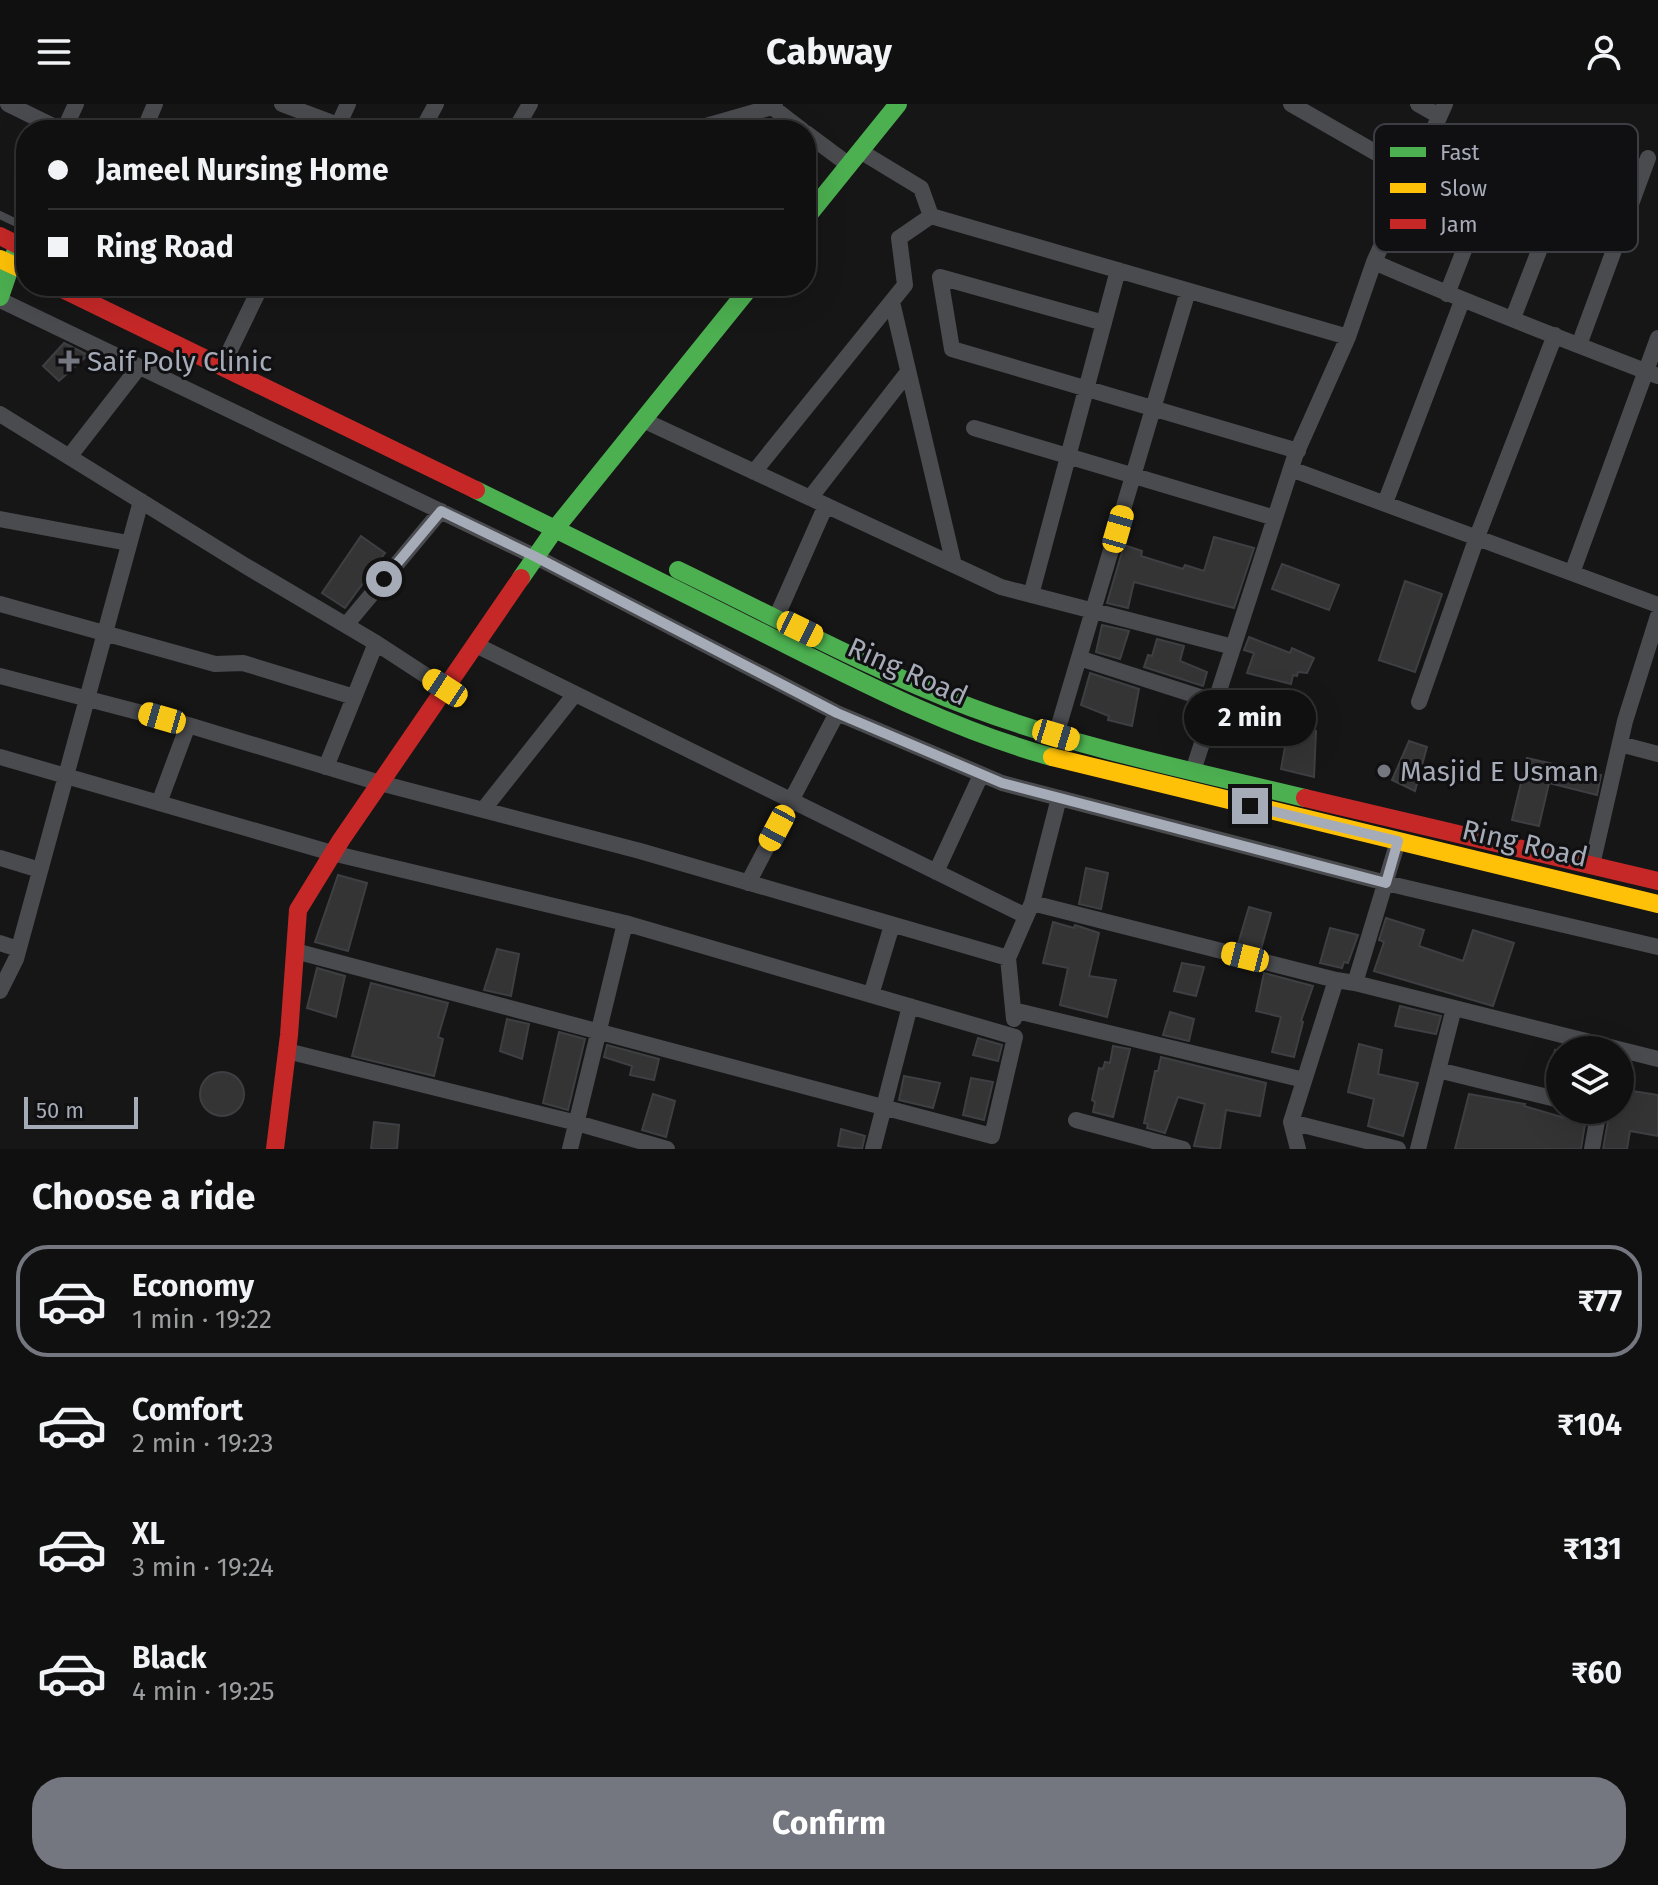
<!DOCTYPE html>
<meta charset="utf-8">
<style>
:root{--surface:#101010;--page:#1e1e1e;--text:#f1f3f6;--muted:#9c9d9f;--line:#303030;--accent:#74777f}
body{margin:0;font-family:"Fira Sans",sans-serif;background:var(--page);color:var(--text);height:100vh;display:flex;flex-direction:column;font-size:30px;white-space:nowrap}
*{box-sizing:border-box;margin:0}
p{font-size:26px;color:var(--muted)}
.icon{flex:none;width:44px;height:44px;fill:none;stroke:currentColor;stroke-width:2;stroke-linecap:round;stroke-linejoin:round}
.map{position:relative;height:1045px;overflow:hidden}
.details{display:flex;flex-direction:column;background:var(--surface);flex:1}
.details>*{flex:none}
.banner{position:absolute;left:16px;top:16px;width:800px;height:176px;border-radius:32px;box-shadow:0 8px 32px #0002,0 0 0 2px var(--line);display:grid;align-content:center;height:176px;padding:0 32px;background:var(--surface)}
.buttons{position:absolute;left:1546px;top:932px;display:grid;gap:16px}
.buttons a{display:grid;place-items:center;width:88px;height:88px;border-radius:50%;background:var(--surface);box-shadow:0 8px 32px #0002,0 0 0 2px var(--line);font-size:40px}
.scale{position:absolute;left:24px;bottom:20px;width:114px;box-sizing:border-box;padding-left:8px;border:4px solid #a6abb8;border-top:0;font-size:22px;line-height:28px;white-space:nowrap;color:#a6abb8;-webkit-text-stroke:6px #101012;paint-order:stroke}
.end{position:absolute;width:36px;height:36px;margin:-18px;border:10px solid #a6abb8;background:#111;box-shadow:0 0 0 4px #111}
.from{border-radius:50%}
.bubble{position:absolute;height:56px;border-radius:28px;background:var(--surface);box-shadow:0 8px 32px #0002,0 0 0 2px var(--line);font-size:26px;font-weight:700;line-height:56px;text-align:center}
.car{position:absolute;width:24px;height:48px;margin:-24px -12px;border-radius:10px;box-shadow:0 0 6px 2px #0007;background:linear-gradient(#f5c518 24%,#345 0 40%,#f5c518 0 76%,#345 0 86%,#f5c518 0)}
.banner b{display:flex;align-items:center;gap:28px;height:76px;font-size:30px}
.banner b+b{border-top:2px solid var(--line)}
.banner i{width:20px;height:20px;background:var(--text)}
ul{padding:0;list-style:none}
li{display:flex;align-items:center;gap:24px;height:112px;margin:0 16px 12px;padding:0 16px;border:4px solid transparent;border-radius:32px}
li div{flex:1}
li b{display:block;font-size:30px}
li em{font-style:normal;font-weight:700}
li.active{border-color:var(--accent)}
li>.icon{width:72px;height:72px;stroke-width:1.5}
h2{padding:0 32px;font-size:36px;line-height:96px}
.button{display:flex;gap:16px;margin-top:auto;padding:16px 32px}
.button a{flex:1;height:92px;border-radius:32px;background:var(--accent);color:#fff;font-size:32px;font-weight:700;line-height:92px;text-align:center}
header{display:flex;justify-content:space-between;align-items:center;height:104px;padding:0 32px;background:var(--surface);font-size:36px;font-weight:700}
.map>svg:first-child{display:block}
</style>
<header><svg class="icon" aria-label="menu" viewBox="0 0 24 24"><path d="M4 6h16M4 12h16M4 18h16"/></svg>Cabway<svg class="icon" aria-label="person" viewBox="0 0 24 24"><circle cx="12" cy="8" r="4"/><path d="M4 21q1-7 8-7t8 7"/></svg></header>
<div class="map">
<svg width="1658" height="1045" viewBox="0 0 1658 1045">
<rect width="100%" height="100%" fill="#161616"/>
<!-- building -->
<path fill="#343435" stroke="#3e3f42" stroke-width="2" d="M64 239 88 251 59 277 43 262Z
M361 432 385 449 345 504 322 489Z
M1214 433 1254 444 1234 504 1134 478 1128 504 1107 499 1124 441 1142 447 1141 452 1183 465 1185 461 1204 467Z
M1282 460 1339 481 1329 506 1272 485Z
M1405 477 1442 490 1415 568 1379 556Z
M1102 521 1129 527 1120 555 1096 548Z
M1249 533 1290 549 1292 544 1314 554 1307 569 1298 568 1297 572 1293 571 1291 580 1247 569 1254 549 1244 546Z
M1157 535 1184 542 1180 557 1207 568 1203 582 1144 563 1148 551 1152 552Z
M1090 569 1139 585 1132 622 1108 616 1109 612 1081 601Z
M1289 621 1316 627 1314 673 1281 665Z
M1409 637 1427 643 1415 687 1392 676Z
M1527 654 1601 671 1597 691 1549 679 1539 722 1512 716Z
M1086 764 1108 769 1101 805 1079 800Z
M338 771 367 779 348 847 315 838Z
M1249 803 1271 809 1261 845 1238 840Z
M1386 814 1424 826 1419 842 1463 857 1473 826 1514 839 1493 902 1374 867 1384 838 1379 836Z
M1053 818 1074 824 1075 821 1099 829 1089 872 1116 876 1107 913 1060 901 1068 864 1043 859Z
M1330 824 1358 831 1348 859 1344 858 1342 864 1320 859Z
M497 845 519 850 511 892 484 886Z
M1182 859 1204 863 1196 892 1174 887Z
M317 864 345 872 336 913 307 904Z
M1264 869 1313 882 1301 917 1303 918 1294 953 1272 948 1281 913 1256 907Z
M371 879 448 899 438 933 443 935 434 972 352 952Z
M1400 902 1441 912 1436 930 1395 922Z
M1170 908 1194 915 1189 937 1163 931Z
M507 915 529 920 522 955 500 947Z
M559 928 585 935 568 1006 543 999Z
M978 934 1002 941 998 957 973 951Z
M1359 940 1382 946 1378 970 1418 979 1403 1032 1368 1022 1374 995 1348 988Z
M607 941 659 955 654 976 630 971 632 962 604 953Z
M1113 942 1130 945 1113 1013 1093 1008 1095 998 1092 996 1099 964 1103 965 1105 958 1110 959Z
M1555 946 1560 947V985L1547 981Z
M1161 953 1266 979 1260 1012 1226 1006 1220 1045 1194 1042 1205 1000 1178 993 1165 1029 1147 1024 1148 1020 1144 1019 1155 967H1158Z
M200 990a22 22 0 1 1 44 0a22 22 0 1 1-44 0Z
M904 972 940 979 933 1004 899 996Z
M971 974 993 978 984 1016 963 1011Z
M1620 985 1658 991V1032L1630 1027 1627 1045H1603L1610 1006H1620Z
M653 990 675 997 666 1033 642 1026Z
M1469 990 1525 1000 1524 1002 1585 1020 1581 1045H1455Z
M374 1018 399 1021 397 1045H371Z
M841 1025 865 1032 862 1045 838 1042Z"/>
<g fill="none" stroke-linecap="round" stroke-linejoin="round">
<!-- lane -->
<path stroke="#4a4b4f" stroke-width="8" d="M0 111 25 123"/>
<!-- street -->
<path stroke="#4a4b4f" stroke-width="16" d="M8 0 61 26
M282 0 338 21
M768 0 802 26
M1291 0 1413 70
M1418 0 1439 12
M64 26 76 0
M144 26 155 0
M336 26 348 0
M422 26 436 0
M515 26 530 0
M692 26 772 3 775 0
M806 29 849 61
M860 47 921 84 931 112 1348 233 1374 158C1467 199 1563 235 1658 272
M18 141 26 121
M1374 158 1445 0
M1447 190 1510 28
M0 196 536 453 837 609 1002 679 1386 779 1658 843
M892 198 954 461
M1513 214 1573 59
M1104 219 940 173 952 245 1298 347
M1579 241 1648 54
M230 246 261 182
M0 310 244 461 376 539
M643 316 1001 483 1233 543
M974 324 1275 414
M69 353 139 263
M1291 365 1658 501
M754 368 905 181 899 134 931 112
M810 394 908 268
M1385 399 1462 197
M0 415 128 439
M1572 469 1658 234
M1031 491 1118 166
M0 500 215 560 243 559 354 593
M776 514 826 401
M346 521 441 407
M476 541 1026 812
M1079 554 1216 598
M0 572 188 621 380 679 640 747 1008 854
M1419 598 1477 433 1555 231
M1056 631 1188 187
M1620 640 1658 650
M0 653 332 749 625 819
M326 663 376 539 445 584
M1193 667 1295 352 1348 233
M159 699 188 621
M483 706 575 590
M0 754 40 766
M1592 761 1625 617 1658 512
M936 768 981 671
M748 779 837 609
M1032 799 1336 876
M0 839 18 845
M295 847 992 1032 1015 933 625 819 570 1045
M1355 879 1658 955
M0 887 16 855 141 397
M871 891 892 821
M1013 906 1304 976
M1014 915 1008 854 1032 799 1059 694
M287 947 577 1019 667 1045
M1438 966 1560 996
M1076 1016 1183 1045
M1291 1018 1298 1045
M873 1045 910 902
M1398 1045 1291 1018 1336 876 1355 879 1398 737
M1418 1045 1454 904
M1592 1045 1599 1006"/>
<!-- fast -->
<path stroke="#4caf50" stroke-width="18" d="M806 114 898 0
M0 193 16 146
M476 386C574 434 671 483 769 532 861 578 953 626 1052 653
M678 466C775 513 870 565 970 603 1079 644 1193 667 1305 694
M521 474 555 425 751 182"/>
<!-- slow -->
<path stroke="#ffc107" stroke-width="18" d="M0 155 26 167
M1052 653 1658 800"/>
<!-- jam -->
<path stroke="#c62828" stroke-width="18" d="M0 132 26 145
M56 182 476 386
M1305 694 1658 777
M275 1045 289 931 298 806 341 736 521 474"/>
</g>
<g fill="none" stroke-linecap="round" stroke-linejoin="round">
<!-- route -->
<path stroke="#a6abb8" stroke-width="10" d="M384 475 441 407 536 453 837 609 1002 679 1386 779 1398 737 1250 702"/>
</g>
<!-- markers -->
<g fill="#74777f" stroke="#101012" stroke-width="3">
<path d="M65 245h8v8h8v8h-8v8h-8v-8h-8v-8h8z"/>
<circle cx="1384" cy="667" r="8"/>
</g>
<g text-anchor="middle" stroke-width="6" stroke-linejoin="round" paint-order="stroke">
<!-- poi labels -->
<g font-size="28" fill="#a6abb8" stroke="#101012" text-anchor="start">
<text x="87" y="267">Saif Poly Clinic</text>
<text x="1400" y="677">Masjid E Usman</text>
</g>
<!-- street labels -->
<g font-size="28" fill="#a6abb8" stroke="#101012">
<text transform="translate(908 567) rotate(24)" y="10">Ring Road</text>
<text transform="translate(1525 739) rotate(13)" y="10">Ring Road</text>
</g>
</g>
<!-- legend -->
<rect x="1374" y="20" width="264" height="128" rx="12" fill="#101012" stroke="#3d3e44" stroke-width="2"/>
<rect x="1390" y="43" width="36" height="10" fill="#4caf50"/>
<rect x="1390" y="79" width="36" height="10" fill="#ffc107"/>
<rect x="1390" y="115" width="36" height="10" fill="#c62828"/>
<g font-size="22" fill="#a6abb8">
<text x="1440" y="56">Fast</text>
<text x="1440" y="92">Slow</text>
<text x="1440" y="128">Jam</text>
</g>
</svg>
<div class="buttons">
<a><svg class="icon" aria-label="layers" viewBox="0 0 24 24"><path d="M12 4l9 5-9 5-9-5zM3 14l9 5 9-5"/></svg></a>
</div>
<div class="scale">50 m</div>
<i class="end from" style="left:384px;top:475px"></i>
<i class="end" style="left:1250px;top:702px"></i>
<div class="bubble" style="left:1184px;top:586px;width:132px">2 min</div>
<i class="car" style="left:1118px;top:425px;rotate:16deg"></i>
<i class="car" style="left:800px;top:525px;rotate:116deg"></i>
<i class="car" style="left:445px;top:584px;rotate:303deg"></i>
<i class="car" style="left:162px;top:614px;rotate:286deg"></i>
<i class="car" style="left:1056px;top:631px;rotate:107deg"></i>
<i class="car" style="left:777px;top:724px;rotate:208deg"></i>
<i class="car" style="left:1245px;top:853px;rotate:284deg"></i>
<div class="banner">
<b><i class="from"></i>Jameel Nursing Home</b>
<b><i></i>Ring Road</b>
</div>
</div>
<section class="details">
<h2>Choose a ride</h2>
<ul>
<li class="active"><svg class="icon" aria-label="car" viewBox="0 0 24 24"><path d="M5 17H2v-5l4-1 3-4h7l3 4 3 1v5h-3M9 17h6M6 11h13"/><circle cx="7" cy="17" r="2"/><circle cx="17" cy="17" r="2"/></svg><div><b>Economy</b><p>1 min · 19:22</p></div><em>₹77</em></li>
<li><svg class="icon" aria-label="car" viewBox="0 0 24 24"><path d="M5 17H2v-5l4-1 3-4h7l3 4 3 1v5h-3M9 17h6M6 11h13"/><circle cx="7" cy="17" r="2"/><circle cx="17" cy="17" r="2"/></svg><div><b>Comfort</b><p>2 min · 19:23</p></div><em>₹104</em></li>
<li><svg class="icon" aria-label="car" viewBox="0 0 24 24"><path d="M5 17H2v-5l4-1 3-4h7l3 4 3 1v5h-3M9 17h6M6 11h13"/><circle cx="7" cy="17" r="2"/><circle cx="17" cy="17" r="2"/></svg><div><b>XL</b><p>3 min · 19:24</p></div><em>₹131</em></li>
<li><svg class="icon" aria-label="car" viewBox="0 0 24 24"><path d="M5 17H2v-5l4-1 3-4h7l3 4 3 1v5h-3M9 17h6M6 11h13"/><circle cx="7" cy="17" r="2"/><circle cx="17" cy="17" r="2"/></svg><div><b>Black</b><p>4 min · 19:25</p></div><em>₹60</em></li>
</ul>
<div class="button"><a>Confirm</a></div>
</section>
